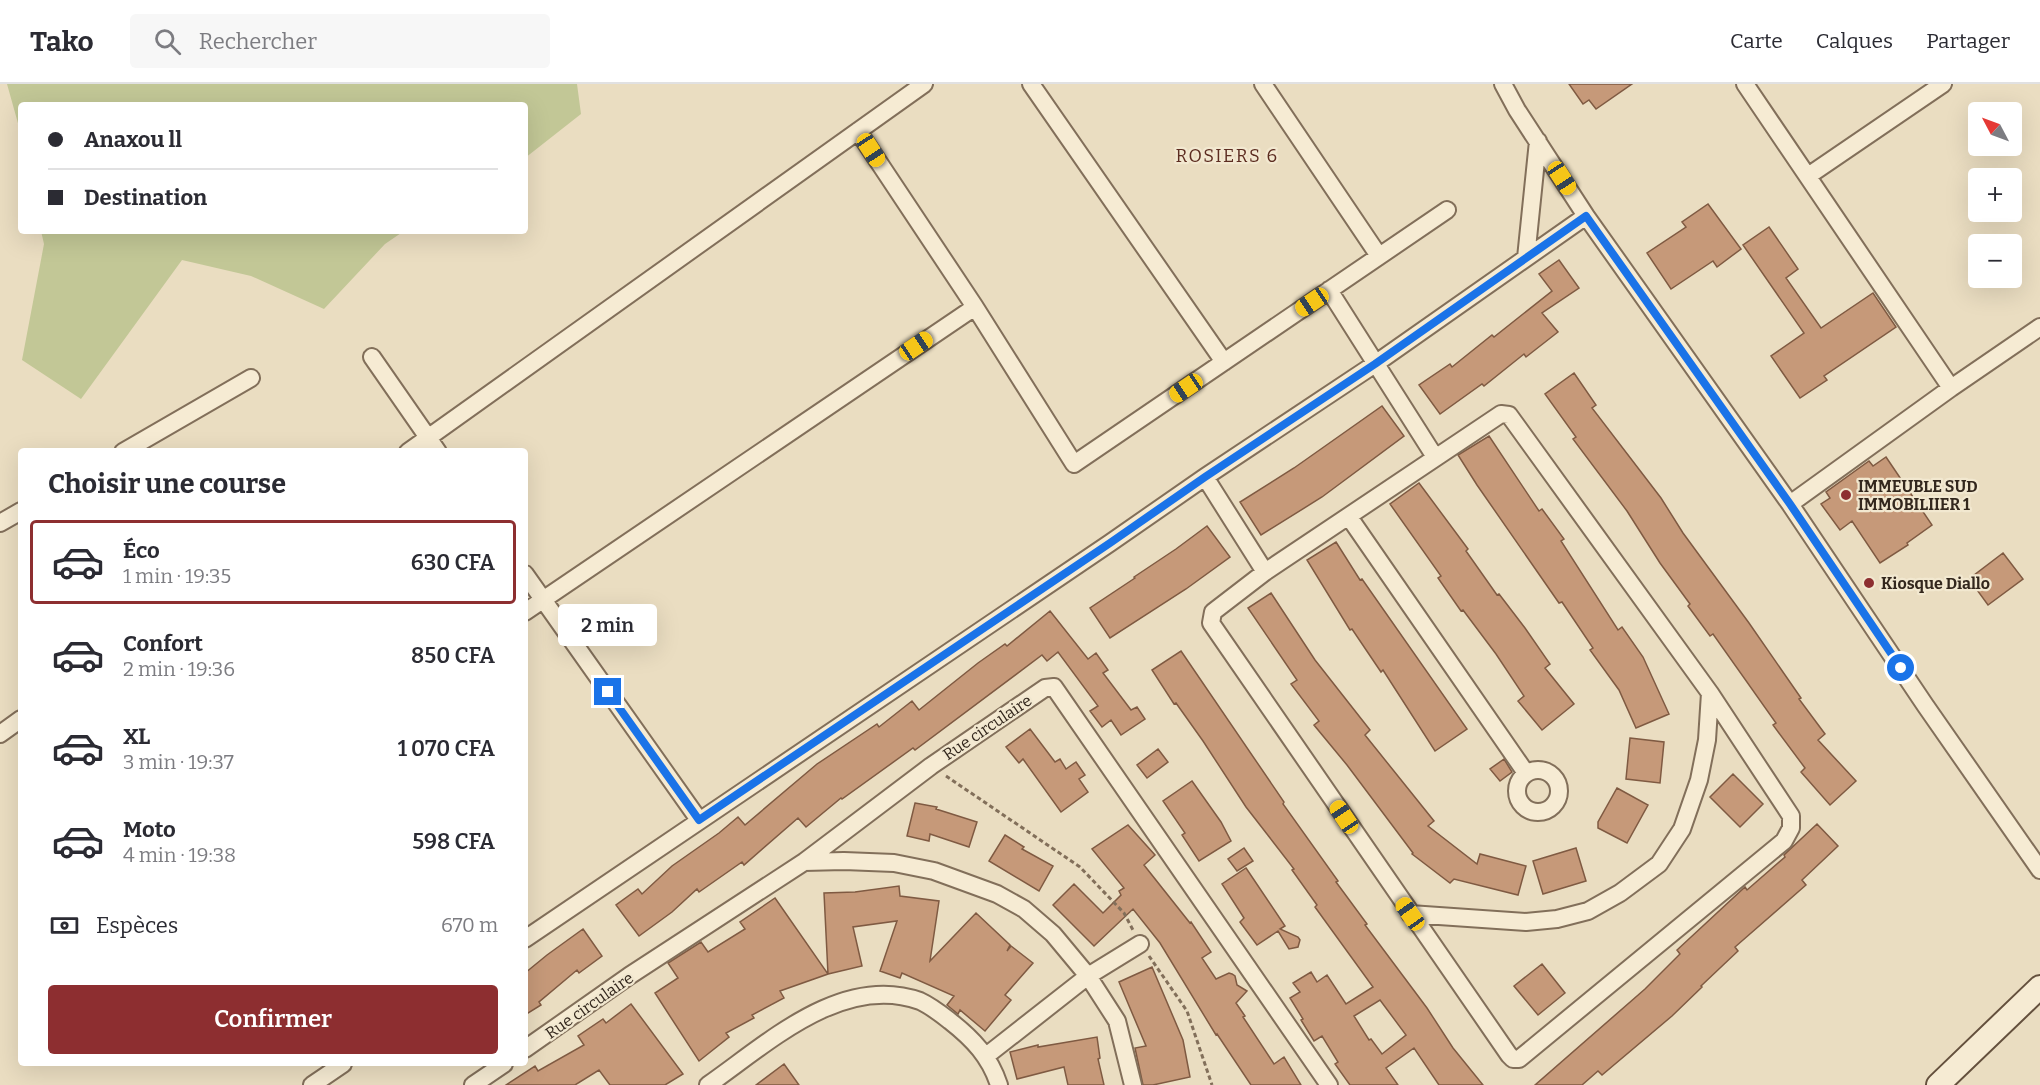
<!DOCTYPE html>
<html lang="fr">
<meta charset="utf-8">
<style>
:root{--surface:#fff;--page:#f7f7f7;--text:#2b2b33;--muted:#7c7c81;--line:#e1e1e2;--accent:#8d2e30}
body{margin:0;font-family:Bitter,serif;background:var(--page);color:var(--text);height:100vh;display:flex;flex-direction:column;font-size:22px;white-space:nowrap}
*{box-sizing:border-box;margin:0}
p{font-size:20px;color:var(--muted)}
.icon{flex:none;width:33px;height:33px;fill:none;stroke:currentColor;stroke-width:2;stroke-linecap:round;stroke-linejoin:round}
.map{position:relative;flex:1;overflow:hidden}
.drawer{position:absolute;left:18px;top:364px;width:510px;height:618px;display:flex;flex-direction:column;background:var(--surface);border-radius:6px;box-shadow:0 6px 24px #0002}
.drawer>*{flex:none}
.guide{position:absolute;left:18px;top:18px;width:510px;height:132px;border-radius:6px;box-shadow:0 6px 24px #0002;display:grid;align-content:center;height:132px;padding:0 30px;background:var(--surface)}
.needle{width:39px;rotate:311deg}
.fabs{position:absolute;left:1968px;top:18px;display:grid;gap:12px}
.fabs a{display:grid;place-items:center;width:54px;height:54px;border-radius:6px;background:var(--surface);box-shadow:0 6px 24px #0002;font-size:30px}
.end{position:absolute;width:27px;height:27px;margin:-14px;border:8px solid #1a73e8;background:#fff;box-shadow:0 0 0 3px #fff}
.from{border-radius:50%}
.bubble{position:absolute;height:42px;border-radius:6px;background:var(--surface);box-shadow:0 6px 24px #0002;font-size:20px;font-weight:600;line-height:42px;text-align:center}
.car{position:absolute;width:18px;height:36px;margin:-18px -9px;border-radius:8px;box-shadow:0 0 4px 2px #0007;background:linear-gradient(#f5c518 24%,#345 0 40%,#f5c518 0 76%,#345 0 86%,#f5c518 0)}
.guide b{display:flex;align-items:center;gap:21px;height:57px;font-size:22px}
.guide b+b{border-top:2px solid var(--line)}
.guide i{width:15px;height:15px;background:var(--text)}
ul{padding:0;list-style:none}
li{display:flex;align-items:center;gap:18px;height:84px;margin:0 12px 9px;padding:0 18px;border:3px solid transparent;border-radius:6px}
li div{flex:1}
li b{display:block;font-size:22px}
li em{font-style:normal;font-weight:600}
li.selected{border-color:var(--accent)}
li>.icon{width:54px;height:54px;stroke-width:1.5}
h2{padding:0 30px;font-size:27px;line-height:72px}
.pay{display:flex;align-items:center;gap:15px;height:66px;padding:0 30px;font-size:22px}
.pay p{margin-inline-start:auto}
.action{display:flex;gap:12px;margin-top:auto;padding:12px 30px}
.action a{flex:1;height:69px;border-radius:6px;background:var(--accent);color:#fff;font-size:24px;font-weight:600;line-height:69px;text-align:center}
header{display:flex;align-items:center;gap:36px;box-sizing:border-box;height:84px;padding:0 30px;background:var(--surface);border-bottom:2px solid var(--line)}
header strong{font-size:28px}
nav{display:flex;gap:33px;margin-inline-start:auto;font-size:21px}
.search{width:420px;height:54px;background:var(--page);display:flex;align-items:center;gap:15px;box-sizing:border-box;padding:0 21px;border-radius:6px;color:var(--muted);font-size:22px}
.map>svg:first-child{display:block}
</style>
<header>
<strong>Tako</strong>
<div class="search"><svg class="icon" aria-label="search" viewBox="0 0 24 24"><circle cx="10" cy="10" r="6"/><path d="M15 15l6 6"/></svg>Rechercher</div>
<nav><a>Carte</a><a>Calques</a><a>Partager</a></nav>
</header>
<div class="map">
<svg width="2040" height="1001" viewBox="0 0 2040 1001">
<rect width="100%" height="100%" fill="#eaddc1"/>
<!-- green -->
<path fill="#c2c796" d="M7 0H577L581 30 525 74V21H21V50Z
M41 147H404L385 160 324 225 251 192 182 176 81 315 22 276 44 160Z"/>
<!-- building -->
<path fill="#c69979" stroke="#7f5a42" stroke-width="1.5" fill-rule="evenodd" d="M1569 0H1632L1596 25 1589 16 1583 20Z
M1708 120 1741 165 1717 183 1713 177 1671 205 1647 169 1686 143 1682 138Z
M1769 143 1798 185 1786 194 1821 244 1873 209 1896 243 1824 292 1827 296 1800 314 1771 272 1804 249 1743 161Z
M1559 176 1579 204 1542 229 1558 248 1526 273 1524 270 1484 302 1482 300 1440 330 1419 301 1450 280 1452 283 1492 251 1494 253 1552 207 1539 190Z
M1574 289 1596 321 1592 324 1661 414 1683 449 1749 539 1801 614 1799 615 1825 650 1818 656 1856 697 1830 721 1801 688 1805 684 1773 641 1776 639 1713 550 1710 552 1688 522 1690 520 1660 479 1627 427 1573 355 1576 353 1545 310Z
M1382 322 1404 352 1322 413 1261 451 1240 418 1294 384Z
M1489 352 1539 427 1542 425 1564 455 1561 457 1618 546 1622 543 1643 573 1669 630 1636 644 1619 606 1590 566 1593 564 1562 518 1559 519 1477 401 1458 371Z
M1886 373 1932 441 1907 459 1908 461 1880 479 1852 437 1840 446 1821 420 1830 414 1826 408 1869 377 1873 382Z
M1419 399 1468 465 1466 467 1497 511 1499 510 1525 544 1550 580 1545 584 1574 620 1542 646 1518 617 1524 612 1496 570 1463 526 1461 527 1438 494 1441 492 1390 420Z
M1207 442 1230 473 1186 505 1110 554 1090 524 1135 494 1134 493 1176 465Z
M1336 458 1360 496 1362 495 1467 645 1435 667 1383 586 1381 588 1352 545 1350 546 1307 476Z
M2003 469 2023 495 1988 521 1969 495Z
M1271 509 1315 576 1370 646 1365 651 1434 737 1428 742 1477 780 1480 770 1526 782 1518 811 1454 795 1450 799 1412 770 1413 769 1347 681 1314 641 1319 637 1291 600 1297 596 1248 524Z
M1050 527 1088 575 1096 569 1108 586 1103 589 1131 626 1137 623 1145 635 1121 651 1111 636 1102 643 1090 627 1098 622 1058 568 1047 577 1042 571 915 666 913 664 842 715 841 714 806 743 798 734 744 781 742 778 699 808 697 805 672 828 639 852 616 821 638 805 642 810 672 782 719 749 738 733 745 741 817 680 877 640 879 643 912 617 919 626 978 579 1005 560 1007 562Z
M1181 567 1284 718 1283 720 1338 797 1336 798 1367 840 1365 841 1427 924 1453 964 1483 1001H1439L1414 964 1386 984 1398 1001H1350L1335 980 1338 978 1322 952 1314 957 1301 936 1303 935 1290 914 1300 908 1293 899 1311 888 1317 898 1327 891 1346 920 1373 903 1315 823 1317 821 1292 786 1294 785 1246 723 1203 657 1176 619 1174 620 1152 586ZM1380 916 1406 951 1382 970 1371 955 1369 956 1354 932Z
M1030 645 1055 678 1060 675 1066 685 1076 678 1085 691 1079 695 1088 708 1061 728 1023 675 1019 679 1006 663Z
M1630 654 1664 658 1660 699 1626 695Z
M1158 665 1168 678 1147 694 1137 681Z
M1504 675 1512 688 1500 697 1490 685Z
M1733 690 1763 720 1740 743 1710 713Z
M1192 697 1221 738 1231 757 1199 777 1182 751 1185 749 1163 717Z
M1617 704 1648 721 1627 759 1598 744V738Z
M915 719 937 723 936 725 977 738 969 763 930 750 929 757 907 752Z
M1817 740 1838 762 1802 796 1806 801 1735 863 1738 867 1701 902 1702 903 1672 932 1602 991 1598 987 1582 1001H1535L1645 905 1680 870 1677 866 1745 803 1747 806 1785 773 1784 771Z
M1128 741 1155 771 1144 781 1190 839 1191 838 1211 868 1202 874 1216 895 1229 889 1232 890 1235 892 1237 901 1247 907 1236 919 1245 932 1243 933 1274 980 1284 973 1301 1001H1251L1217 950 1216 951 1160 859 1133 825 1094 862 1053 821 1074 800 1103 829 1121 811 1119 807 1124 804 1092 765Z
M1005 751 1024 763 1022 765 1053 782 1039 807 989 777Z
M1244 764 1253 777 1237 787 1228 775Z
M1576 764 1586 797 1543 810 1533 777Z
M1246 784 1285 842 1280 845 1298 853 1300 856 1298 863 1289 865 1278 847 1257 861 1240 838 1244 834 1222 800Z
M899 802 900 812 939 817 930 877 976 829 1010 861 1007 867 1011 862 1033 879 1005 911 1011 916 985 947 960 926 958 930 947 921 954 912 902 889 900 894 880 887 897 837 853 843 862 882 828 890 824 809 855 808Z
M775 814 828 890 780 907 784 914 752 931 754 934 726 949 729 953 699 977 655 909 678 894 668 879 701 858 708 868 745 845 740 838Z
M583 845 602 872 579 889 577 886 539 918 541 921 525 931V889L547 871Z
M1542 880 1565 909 1538 931 1514 902Z
M1152 883 1183 956 1190 993 1153 1001H1143L1135 964 1146 962 1119 898Z
M631 920 683 990 665 1001H610L599 986 575 1001H506L535 982 538 987 584 961 578 952 603 935 606 939Z
M1097 953 1100 974 1098 975 1104 1001H1068L1064 983 1017 995 1010 968 1038 961V963Z
M784 980 799 1001H756Z"/>
<g fill="none" stroke-linecap="round" stroke-linejoin="round">
<!-- street casing -->
<g stroke="#826f5a" stroke-width="20">
<path id="street" d="M1031 0 1224 278
M1263 0 1379 172
M1503 0 1517 26 1586 132 1790 420 1925 621 2040 786
M1745 0 1951 304
M858 47 975 223 1074 380 1447 126
M1808 92 1943 0
M1526 174 1538 57
M1329 206 1435 373
M372 273 438 368
M1501 330 1509 331 1710 609 1791 732V744L1784 757 1519 975H1513L1509 971 1211 539 1213 528 1265 488Z
M123 368 251 294
M408 368 924 0
M1205 393 1265 488
M1790 420 1951 304 2040 243
M1349 433 1526 689
M0 439 21 427
M525 490 699 736
M525 528 975 223
M0 650 21 635
M1517 707a21 21 0 1 1 42 0a21 21 0 1 1-42 0Z
M804 778 844 777 894 779 934 787 997 810 1024 825 1053 850 1088 892 1117 937 1133 1001
M1410 830 1526 838 1557 835 1588 827 1620 809 1659 780 1682 745 1699 696 1707 656 1710 609
M525 855 1110 459 1205 393 1375 280 1586 132
M525 965 629 892 804 778 931 682 1045 604 1054 603 1329 1001
M986 972 1088 892 1140 860
M312 1001 343 980
M473 1001 504 980
M708 1001C767 960 842 889 920 917 931 922 941 930 950 937 973 955 990 973 999 1001"/>
</g>
<!-- secondary casing -->
<g stroke="#64503d" stroke-width="26">
<path id="secondary" d="M1938 1001 2040 903"/>
</g>
<!-- path -->
<path stroke="#826f5a" stroke-width="3" stroke-dasharray="4.5 3" stroke-linecap="butt" d="M946 692 1080 783 1124 829 1133 846
M1149 872 1187 927 1212 1001"/>
<!-- street -->
<use href="#street" stroke="#f6ebd3" stroke-width="16"/>
<!-- secondary -->
<use href="#secondary" stroke="#f6ebd3" stroke-width="22"/>
</g>
<g fill="none" stroke-linecap="round" stroke-linejoin="round">
<!-- route -->
<path stroke="#1a73e8" stroke-width="8" d="M608 608 699 736 1110 459 1205 393 1375 280 1586 132 1790 420 1901 584"/>
</g>
<!-- markers -->
<g fill="#8d2e30" stroke="#f2e8d0" stroke-width="2">
<circle cx="1846" cy="411" r="6"/>
<circle cx="1869" cy="499" r="6"/>
</g>
<g text-anchor="middle" stroke-width="4.5" stroke-linejoin="round" paint-order="stroke">
<!-- poi labels -->
<g font-size="16" font-weight="bold" fill="#33271d" stroke="#f2e8d0" text-anchor="start">
<text x="1858" y="408">IMMEUBLE SUD<tspan x="1858" dy="18">IMMOBILIIER 1</tspan></text>
<text x="1881" y="505">Kiosque Diallo</text>
</g>
<!-- street labels -->
<g font-size="16" fill="#33271d" stroke="#f2e8d0">
<text transform="translate(987 643) rotate(-34)" y="6">Rue circulaire</text>
<text transform="translate(589 921) rotate(-35)" y="6">Rue circulaire</text>
</g>
<!-- neighbourhood labels -->
<g font-size="18" letter-spacing="1.5" fill="#5c2c20" stroke="#f2e8d0">
<text x="1227" y="78">ROSIERS 6</text>
</g>
</g>
</svg>
<div class="fabs">
<a><svg class="needle" viewBox="-14 -14 28 28"><path d="M0-13l5 13h-10z" fill="#e53935"/><path d="M0 13l5-13h-10z" fill="#7c7c81"/></svg></a>
<a>+</a>
<a>−</a>
</div>
<i class="end from" style="left:1901px;top:584px"></i>
<i class="end" style="left:608px;top:608px"></i>
<div class="bubble" style="left:558px;top:520px;width:99px">2 min</div>
<i class="car" style="left:871px;top:66px;rotate:147deg"></i>
<i class="car" style="left:1562px;top:94px;rotate:147deg"></i>
<i class="car" style="left:1312px;top:218px;rotate:236deg"></i>
<i class="car" style="left:916px;top:262px;rotate:56deg"></i>
<i class="car" style="left:1186px;top:304px;rotate:236deg"></i>
<i class="car" style="left:1344px;top:733px;rotate:326deg"></i>
<i class="car" style="left:1410px;top:830px;rotate:325deg"></i>
<div class="guide">
<b><i class="from"></i>Anaxou ll</b>
<b><i></i>Destination</b>
</div>
<section class="drawer">
<h2>Choisir une course</h2>
<ul>
<li class="selected"><svg class="icon" aria-label="car" viewBox="0 0 24 24"><path d="M5 17H2v-5l4-1 3-4h7l3 4 3 1v5h-3M9 17h6M6 11h13"/><circle cx="7" cy="17" r="2"/><circle cx="17" cy="17" r="2"/></svg><div><b>Éco</b><p>1 min · 19:35</p></div><em>630 CFA</em></li>
<li><svg class="icon" aria-label="car" viewBox="0 0 24 24"><path d="M5 17H2v-5l4-1 3-4h7l3 4 3 1v5h-3M9 17h6M6 11h13"/><circle cx="7" cy="17" r="2"/><circle cx="17" cy="17" r="2"/></svg><div><b>Confort</b><p>2 min · 19:36</p></div><em>850 CFA</em></li>
<li><svg class="icon" aria-label="car" viewBox="0 0 24 24"><path d="M5 17H2v-5l4-1 3-4h7l3 4 3 1v5h-3M9 17h6M6 11h13"/><circle cx="7" cy="17" r="2"/><circle cx="17" cy="17" r="2"/></svg><div><b>XL</b><p>3 min · 19:37</p></div><em>1 070 CFA</em></li>
<li><svg class="icon" aria-label="car" viewBox="0 0 24 24"><path d="M5 17H2v-5l4-1 3-4h7l3 4 3 1v5h-3M9 17h6M6 11h13"/><circle cx="7" cy="17" r="2"/><circle cx="17" cy="17" r="2"/></svg><div><b>Moto</b><p>4 min · 19:38</p></div><em>598 CFA</em></li>
</ul>
<div class="pay"><svg class="icon" aria-label="cash" viewBox="0 0 24 24"><path d="M3 7h18v10H3z"/><circle cx="12" cy="12" r="2"/></svg>Espèces<p>670 m</p></div>
<div class="action"><a>Confirmer</a></div>
</section>
</div>
